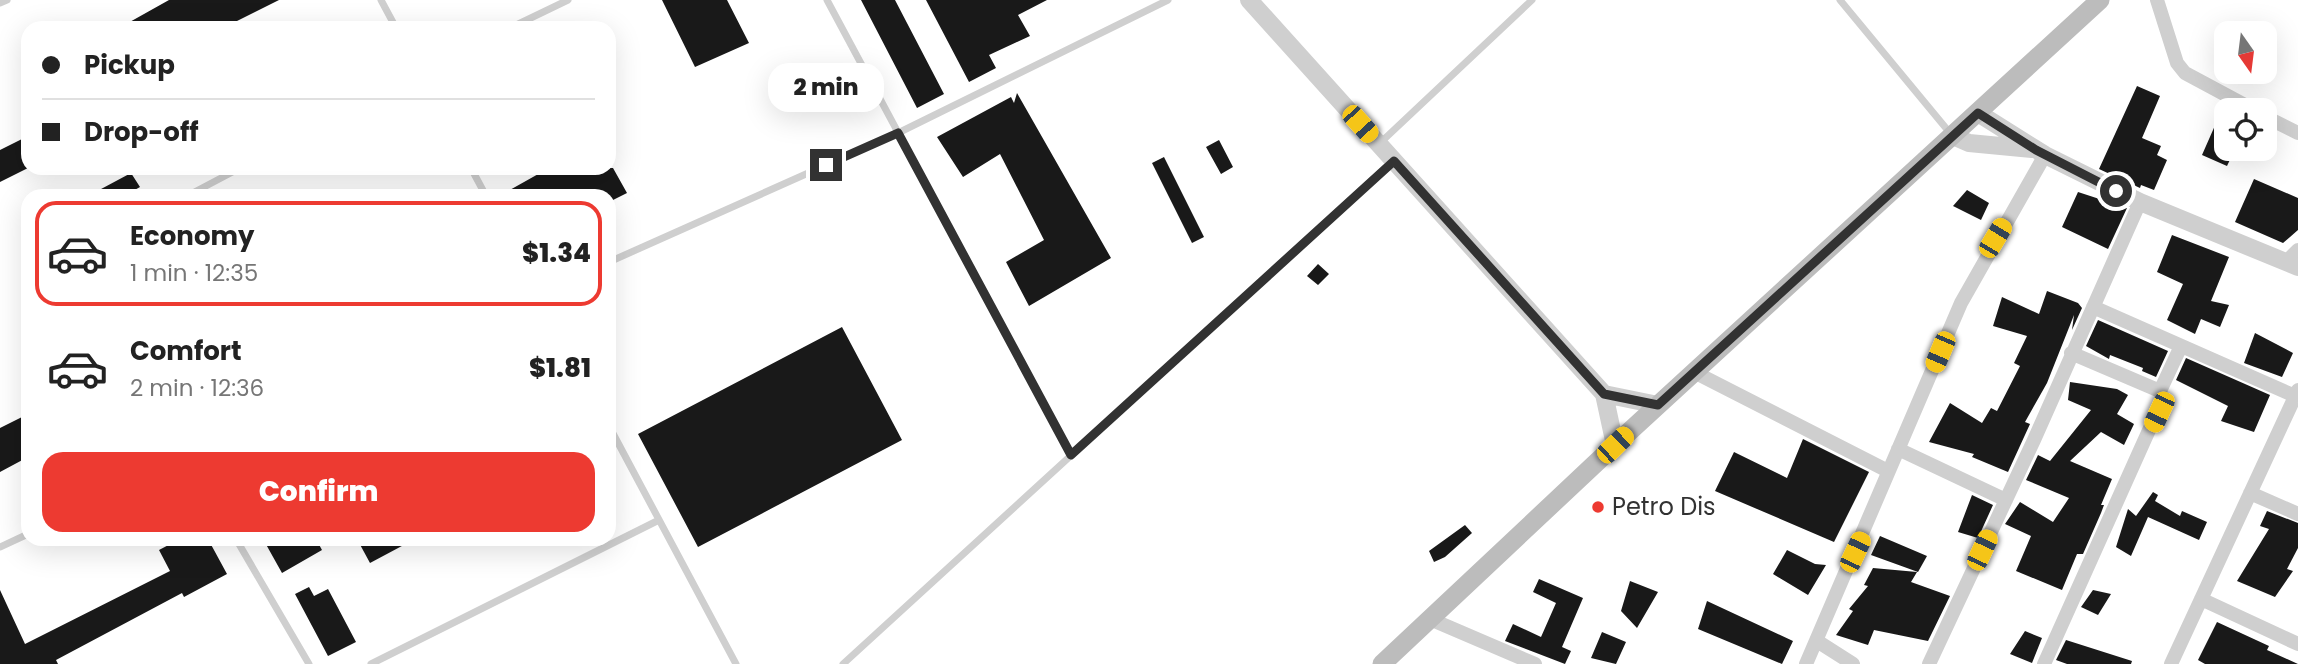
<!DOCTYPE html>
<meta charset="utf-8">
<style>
:root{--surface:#fff;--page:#f6f6f6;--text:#222;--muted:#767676;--line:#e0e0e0;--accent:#ed3a31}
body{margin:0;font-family:Poppins,sans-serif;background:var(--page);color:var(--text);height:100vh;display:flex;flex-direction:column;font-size:26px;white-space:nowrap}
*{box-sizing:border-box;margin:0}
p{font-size:23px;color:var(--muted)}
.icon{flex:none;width:38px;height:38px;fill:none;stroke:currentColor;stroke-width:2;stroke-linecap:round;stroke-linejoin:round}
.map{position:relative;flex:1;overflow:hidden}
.drawer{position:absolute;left:21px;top:189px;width:595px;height:357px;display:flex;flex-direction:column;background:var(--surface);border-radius:21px;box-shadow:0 7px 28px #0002}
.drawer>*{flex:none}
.hud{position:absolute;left:21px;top:21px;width:595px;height:154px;border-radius:21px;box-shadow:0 7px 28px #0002;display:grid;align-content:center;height:154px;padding:0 21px;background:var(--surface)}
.needle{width:46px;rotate:166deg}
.buttons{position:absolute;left:2214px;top:21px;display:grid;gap:14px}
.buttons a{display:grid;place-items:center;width:63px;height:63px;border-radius:14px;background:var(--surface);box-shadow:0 7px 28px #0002;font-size:35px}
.end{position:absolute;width:32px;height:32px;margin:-16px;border:9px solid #323232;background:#fff;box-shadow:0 0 0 4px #fff}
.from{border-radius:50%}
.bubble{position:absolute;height:49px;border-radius:21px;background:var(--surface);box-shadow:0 7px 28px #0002;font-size:23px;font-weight:800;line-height:49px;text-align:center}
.car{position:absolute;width:21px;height:42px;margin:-21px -10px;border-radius:9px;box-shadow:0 0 5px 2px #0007;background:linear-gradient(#f5c518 24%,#345 0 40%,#f5c518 0 76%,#345 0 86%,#f5c518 0)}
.hud b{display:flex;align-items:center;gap:24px;height:66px;font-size:26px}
.hud b+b{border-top:2px solid var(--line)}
.hud i{width:18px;height:18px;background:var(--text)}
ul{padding:12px 0 0;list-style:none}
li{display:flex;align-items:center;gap:21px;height:105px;margin:0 14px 10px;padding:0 7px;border:4px solid transparent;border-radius:21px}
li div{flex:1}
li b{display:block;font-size:26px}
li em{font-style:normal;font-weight:800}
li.on{border-color:var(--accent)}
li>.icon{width:63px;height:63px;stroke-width:1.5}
.cta{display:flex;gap:14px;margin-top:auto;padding:14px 21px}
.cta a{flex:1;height:80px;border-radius:21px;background:var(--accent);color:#fff;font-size:28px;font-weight:800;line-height:80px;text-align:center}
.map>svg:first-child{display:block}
</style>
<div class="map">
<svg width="2298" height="664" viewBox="0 0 2298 664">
<rect width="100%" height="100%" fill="#fff"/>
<!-- building -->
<path fill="#191919" d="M169 0H279L223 28H119Z
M662 0H727L749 43 695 67Z
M861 0H895L944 94 917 108Z
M926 0H1047L1018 15 1030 36 989 55 996 68 969 82Z
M2137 86 2160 96 2142 138 2161 146 2157 155 2167 160 2154 190 2141 185 2140 188 2099 169Z
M1017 93 1111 258 1029 306 1006 262 1044 240 1000 154 963 177 937 137 1011 97 1014 103Z
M2224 105 2226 149H2235L2227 166 2202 155Z
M28 136V168L0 182V150Z
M1219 140 1233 167 1221 174 1206 147Z
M1164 157 1204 237 1192 243 1152 163Z
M549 168H613L627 193 609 202V196H499Z
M131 173 140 187 124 196H88Z
M2254 179 2298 198V230L2283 243 2235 222Z
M1967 190 1989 203 1981 220 1953 206Z
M2078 192 2127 208 2108 249 2062 227Z
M2172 235 2229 257 2211 301 2229 305 2220 327 2201 319 2195 334 2167 320 2183 284 2157 272Z
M1318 264 1329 274 1318 285 1307 276Z
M2047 291 2078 303 2082 308 2072 330 2074 315 2047 383 2025 422 2030 424 2008 472 1972 457 1974 454 1929 442 1950 403 1982 423 1991 408 1997 411 2020 366 2014 363 2027 336 1993 326 2002 297 2039 314Z
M2098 320 2168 351 2156 377 2142 371 2143 368 2110 355 2109 359 2086 346Z
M842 327 902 440 698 547 638 434Z
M2255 333 2293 353 2282 377 2244 363Z
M2186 358 2270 395 2254 432 2221 421 2228 406 2176 380Z
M2070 382 2117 389 2128 395 2117 414 2134 424 2124 445 2101 432 2070 461 2112 479 2101 505H2104L2101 513 2083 554H2077L2062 590 2016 571 2031 536 2005 524 2020 502 2053 522 2069 498 2026 480 2038 455 2050 461 2091 410 2068 400Z
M28 414V457L0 472V428Z
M1803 439 1869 472 1834 542 1715 491 1734 452 1787 478Z
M2153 492 2158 495 2155 501 2180 516 2182 511 2207 522 2199 540 2148 517 2131 556 2116 547 2128 509 2136 516Z
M1972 495 1993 505 1978 538 1958 532Z
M2267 511 2298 523V548L2287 569 2293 571 2275 597 2237 581 2269 529 2260 526Z
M1465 525 1472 533 1445 557 1434 562 1429 551Z
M1880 536 1927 556 1918 572 1871 555Z
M180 539H208L227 574 184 597 182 593 56 660 58 664H0V590L25 644 170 571 159 550Z
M263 539H316L322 550 282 573Z
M357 539H415L370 563Z
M1787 550 1815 564 1826 565 1808 595 1773 574Z
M1873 568 1917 572 1911 582 1950 596 1928 641 1874 630 1868 645 1836 635 1853 611 1849 609 1868 586 1864 585Z
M1539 579 1583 598 1562 647 1571 651 1565 664 1505 641 1513 624 1541 637 1556 603 1533 592Z
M1630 581 1658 592 1637 628 1621 611Z
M309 587 314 596 328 589 356 642 328 656 295 594Z
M2093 590 2111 594 2098 615 2081 607Z
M1707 601 1793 641 1782 664 1698 629Z
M2217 622 2269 646 2267 650 2298 664H2205L2198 660Z
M2025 631 2042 638 2032 663 2010 654Z
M1602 632 1626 642 1616 664 1591 658Z
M2066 640 2132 661 2131 664H2067L2056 660Z"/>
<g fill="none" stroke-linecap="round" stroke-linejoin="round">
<!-- service -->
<path stroke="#cfcfcf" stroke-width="7" d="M381 0 396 28
M827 0 1071 455
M1840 0 1950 133
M0 3 7 0
M510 28 568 0
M1379 144 1532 0
M471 168 486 196
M187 196 240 168
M609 262 898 133 1168 0
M609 426 736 664
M236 539 309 664
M0 547 28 534
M371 664 659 520
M843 664 1393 161"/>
<!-- minor -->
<path stroke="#cfcfcf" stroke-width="14" d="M2157 0 2177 63 2185 73 2254 110
M2264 116 2298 133
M2286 262 2298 250
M2093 307 2295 396
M1694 372 1888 471
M2160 391 2181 346
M1898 449 2006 500
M2250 493 2298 514
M2201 599 2298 644
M1430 619 1535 664
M1817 641 1853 664
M1806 664 1961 303 2045 155
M1929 664 2034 440 2140 202
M2044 664 2163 399 2160 391 2071 353
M2171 664 2298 390"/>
<!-- tertiary -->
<path stroke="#cfcfcf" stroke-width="18" d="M1249 0 1604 394 1615 445
M1978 113 2045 155 2140 202 2298 267
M1953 136 1969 143 2032 149
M1604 394 1658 405"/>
<!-- secondary -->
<path stroke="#bcbcbc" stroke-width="19" d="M1382 664 1631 430 2100 0"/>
</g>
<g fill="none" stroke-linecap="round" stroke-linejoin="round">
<!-- route -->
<path stroke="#323232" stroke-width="9" d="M826 165 898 133 1071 455 1394 161 1604 394 1658 405 1978 113 2036 150 2116 191"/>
</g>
<!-- markers -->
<circle fill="#ed3a31" stroke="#fff" stroke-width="2.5" cx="1598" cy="507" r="7"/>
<g text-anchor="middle" stroke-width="7" stroke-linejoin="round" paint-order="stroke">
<!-- poi labels -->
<g font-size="24" fill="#323232" stroke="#fff" text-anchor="start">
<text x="1612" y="515">Petro Dis</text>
</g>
</g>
</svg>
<div class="buttons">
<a><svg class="needle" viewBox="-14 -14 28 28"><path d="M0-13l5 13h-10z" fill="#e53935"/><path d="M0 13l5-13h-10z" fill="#767676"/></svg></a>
<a><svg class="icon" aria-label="locate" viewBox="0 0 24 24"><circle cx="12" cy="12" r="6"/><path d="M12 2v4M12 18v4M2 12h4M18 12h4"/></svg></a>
</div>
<i class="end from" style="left:2116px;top:191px"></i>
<i class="end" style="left:826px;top:165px"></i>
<div class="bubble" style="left:768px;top:63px;width:116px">2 min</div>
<i class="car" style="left:1360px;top:124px;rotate:138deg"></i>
<i class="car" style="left:1995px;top:238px;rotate:31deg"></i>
<i class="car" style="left:1940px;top:352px;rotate:203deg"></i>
<i class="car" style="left:2159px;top:412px;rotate:205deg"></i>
<i class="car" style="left:1615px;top:445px;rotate:46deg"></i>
<i class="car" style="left:1982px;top:550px;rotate:25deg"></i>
<i class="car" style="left:1855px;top:552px;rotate:25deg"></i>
<div class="hud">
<b><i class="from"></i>Pickup</b>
<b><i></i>Drop-off</b>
</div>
<section class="drawer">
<ul>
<li class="on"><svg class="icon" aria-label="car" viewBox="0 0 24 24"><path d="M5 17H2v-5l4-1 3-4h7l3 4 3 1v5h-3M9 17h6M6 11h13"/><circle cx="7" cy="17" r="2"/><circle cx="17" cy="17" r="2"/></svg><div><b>Economy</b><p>1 min · 12:35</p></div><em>$1.34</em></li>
<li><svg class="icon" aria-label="car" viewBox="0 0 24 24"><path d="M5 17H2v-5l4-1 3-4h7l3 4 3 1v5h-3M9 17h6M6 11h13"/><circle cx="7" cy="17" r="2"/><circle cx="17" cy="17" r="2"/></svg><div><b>Comfort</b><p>2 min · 12:36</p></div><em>$1.81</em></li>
</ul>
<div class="cta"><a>Confirm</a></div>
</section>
</div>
